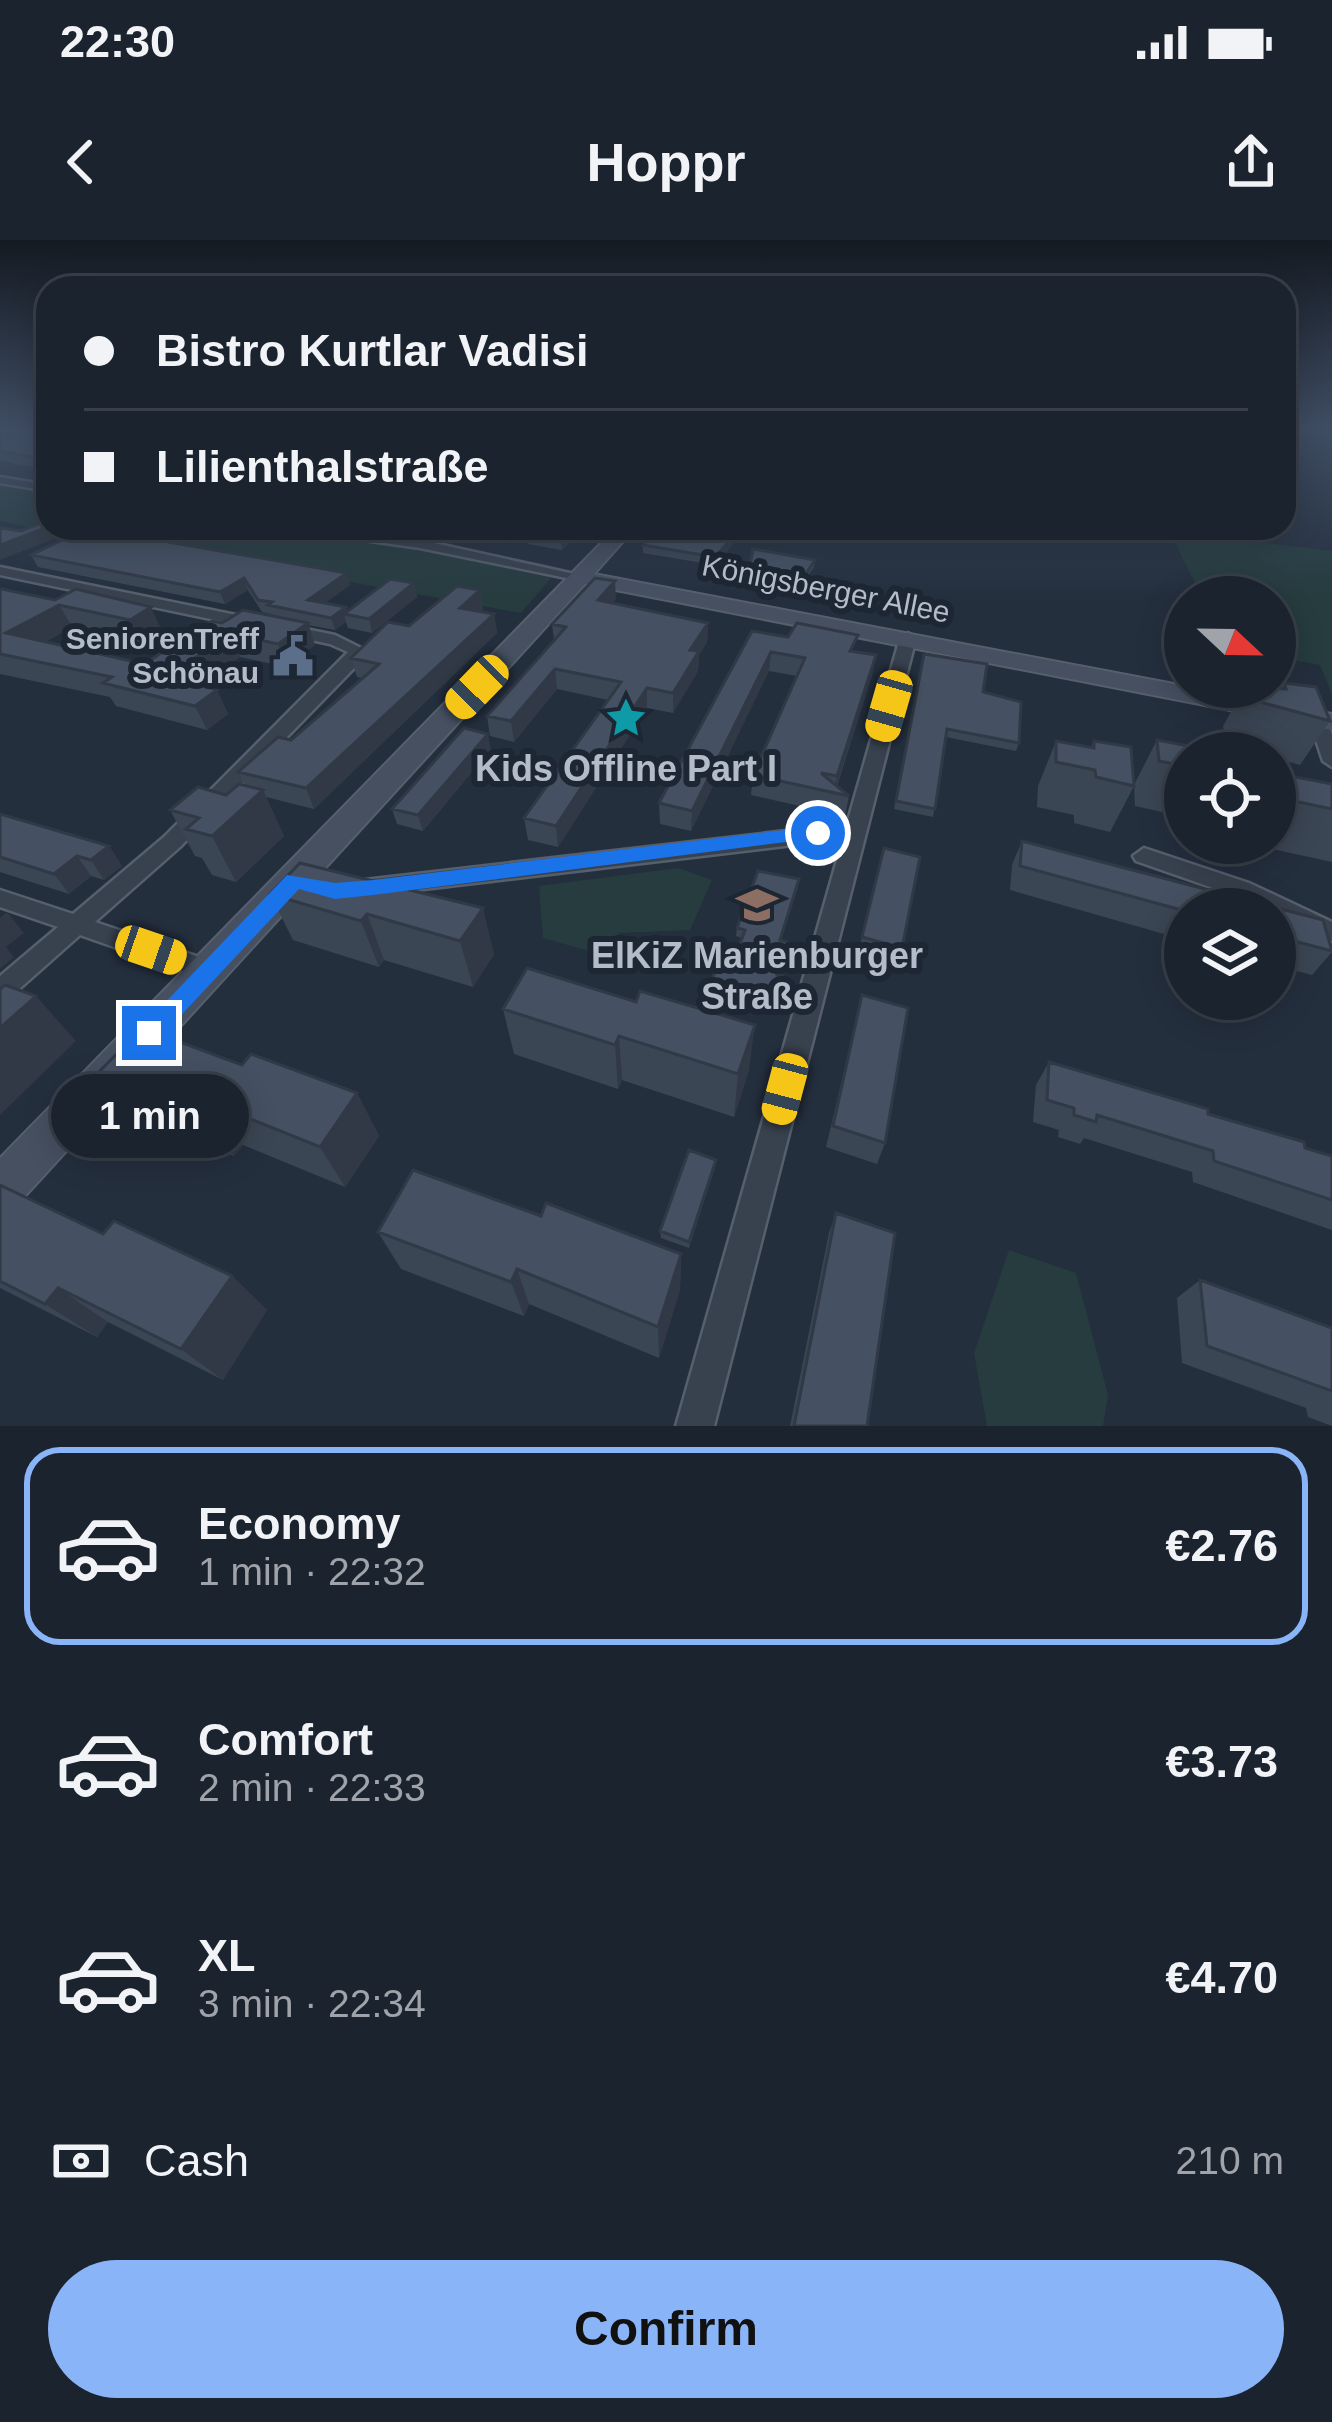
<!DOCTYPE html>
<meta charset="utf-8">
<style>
:root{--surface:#1b232e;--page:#282f3a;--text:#f1f3f6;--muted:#a0a4aa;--line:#39404a;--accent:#8ab4f8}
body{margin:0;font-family:Arial,sans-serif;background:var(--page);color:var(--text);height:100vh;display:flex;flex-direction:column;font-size:45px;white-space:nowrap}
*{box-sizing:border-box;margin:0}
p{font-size:39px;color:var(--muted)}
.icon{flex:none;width:66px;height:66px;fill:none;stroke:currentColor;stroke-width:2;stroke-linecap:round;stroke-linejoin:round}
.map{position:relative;height:1186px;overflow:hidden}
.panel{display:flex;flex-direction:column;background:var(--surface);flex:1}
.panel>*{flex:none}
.banner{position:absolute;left:36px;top:36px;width:1260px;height:264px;border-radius:36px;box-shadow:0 6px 30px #0003,0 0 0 3px var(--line);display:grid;align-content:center;height:264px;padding:0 48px;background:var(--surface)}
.needle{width:78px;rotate:112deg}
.fabs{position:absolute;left:1164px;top:336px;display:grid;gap:24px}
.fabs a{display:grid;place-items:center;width:132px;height:132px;border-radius:50%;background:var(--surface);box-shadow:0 6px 30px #0003,0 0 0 3px var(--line);font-size:60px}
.end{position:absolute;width:54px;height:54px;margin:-27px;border:15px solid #1a73e8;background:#fff;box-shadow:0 0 0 6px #fff}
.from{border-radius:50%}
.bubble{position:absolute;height:84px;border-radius:42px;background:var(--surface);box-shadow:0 6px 30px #0003,0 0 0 3px var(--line);font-size:39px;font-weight:700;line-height:84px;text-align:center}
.car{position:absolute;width:36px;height:72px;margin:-36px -18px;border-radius:15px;box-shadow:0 0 9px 3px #0007;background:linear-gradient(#f5c518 24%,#345 0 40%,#f5c518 0 76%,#345 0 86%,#f5c518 0)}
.banner b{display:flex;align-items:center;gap:42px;height:114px;font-size:45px}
.banner b+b{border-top:3px solid var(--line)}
.banner i{width:30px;height:30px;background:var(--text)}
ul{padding:21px 0 0;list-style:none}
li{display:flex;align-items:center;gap:36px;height:198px;margin:0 24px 18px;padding:0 24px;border:6px solid transparent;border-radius:36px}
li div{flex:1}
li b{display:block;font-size:45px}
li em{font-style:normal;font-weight:700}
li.on{border-color:var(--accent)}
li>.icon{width:108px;height:108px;stroke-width:1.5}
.pay{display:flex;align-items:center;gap:30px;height:132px;padding:0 48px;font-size:45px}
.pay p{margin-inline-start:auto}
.primary-button{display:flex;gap:24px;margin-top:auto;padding:24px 48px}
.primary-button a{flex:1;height:138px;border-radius:72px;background:var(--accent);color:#111;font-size:48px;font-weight:700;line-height:138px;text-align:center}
.status{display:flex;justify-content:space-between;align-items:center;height:84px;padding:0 60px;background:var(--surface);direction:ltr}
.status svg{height:33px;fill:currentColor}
header{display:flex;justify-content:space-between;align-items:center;height:156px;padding:0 48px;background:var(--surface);font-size:54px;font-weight:700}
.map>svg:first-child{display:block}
</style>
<div class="status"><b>22:30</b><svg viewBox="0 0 49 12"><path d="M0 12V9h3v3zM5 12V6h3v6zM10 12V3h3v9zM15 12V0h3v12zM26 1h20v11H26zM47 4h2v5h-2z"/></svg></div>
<header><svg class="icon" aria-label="back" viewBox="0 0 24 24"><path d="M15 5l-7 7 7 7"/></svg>Hoppr<svg class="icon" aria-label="share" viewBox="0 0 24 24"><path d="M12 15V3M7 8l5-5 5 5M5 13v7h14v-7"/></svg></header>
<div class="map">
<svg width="1332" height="1186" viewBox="0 0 1332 1186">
<rect width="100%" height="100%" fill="#242f3e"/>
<!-- green -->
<path fill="#263c3f" d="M0 244 48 252V288H88L71 296 0 281Z
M149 288H267L410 308 551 338 521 373 131 302 155 290Z
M1169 291 1332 311V454L1320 425 1275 417V357H1202Z
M678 628 712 640 690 690 619 693 607 716 543 698 539 646Z
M1009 1010 1076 1033 1108 1155 1103 1186H987L974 1113Z"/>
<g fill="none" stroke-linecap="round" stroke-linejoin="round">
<!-- street casing -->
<g stroke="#565f6c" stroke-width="5">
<path id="street" d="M0 237 48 245V251L0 243Z
M300 288H333L420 300 588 337 581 341 420 308 306 292Z
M0 327 335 395 365 410 359 423 180 607 95 682 217 723 220 730 217 737 208 740 80 695 9 758 0 761V736L58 687 0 667V650L73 674 164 597 348 412 330 404 0 335Z
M908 393 916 398 714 1186H676L843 599 365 656 357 654 354 648 357 642 365 640 847 584 900 398Z
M1318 474 1324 475 1332 494V527L1323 521 1309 479Z
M1144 608 1249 643 1332 682V701L1275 675V669H1262L1233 655 1136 621 1133 616Z"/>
</g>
<!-- secondary casing -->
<g stroke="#565f6c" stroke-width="4">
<path id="secondary" d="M616 288H635L594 334 1332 474V490L585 344 16 966 0 972V918Z"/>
</g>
<!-- street -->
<use href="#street" fill="#38414e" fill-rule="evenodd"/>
<!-- secondary -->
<use href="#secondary" fill="#465061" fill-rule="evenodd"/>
</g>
<!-- wall -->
<path fill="#3b4654" d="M0 190H48V230L0 221Z
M458 288H503L490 299 462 294Z
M526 288H579V294L562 310 528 304Z
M659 288H747L715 325 643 313V305Z
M753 309 815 320 814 327 804 342 750 332Z
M31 315 347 333 350 345 325 363 346 367 348 371 414 343 417 357 372 393 348 388 346 382 335 390 308 385 315 405 286 427 240 417 200 445 217 450 228 474 207 490 116 466 110 457 0 434V350L55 360 161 389 141 403 72 387 45 402 144 424 222 383 272 376 271 374 262 372 248 350 225 364 38 327Z
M480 350 483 368 480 372 494 374 497 393 314 569 266 557 284 596 236 642 212 635 202 618 195 616 170 570 226 555 245 545 238 532 291 500 362 438 357 437 351 418Z
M616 359 612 363 708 383 707 402 699 415 698 431 673 473 647 468 558 607 528 600 524 578 608 460 557 449 514 502 490 496 487 476 554 400 552 384Z
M752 391 876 415 872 435 837 546 849 556 845 576 751 555 753 535 797 436 769 431 691 591 660 584 659 563Z
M924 414 983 452 1019 503 1016 511 946 497 933 577 894 569Z
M1284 443 1330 481 1300 525 1275 518V513H1258L1227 504 1223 486 1245 447 1281 448Z
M1157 500 1185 513V577L1135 566 1134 545Z
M1056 501 1091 507 1094 501 1134 546 1110 592 1074 583V575L1037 567 1038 546Z
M491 509 423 591 397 584 392 569Z
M1275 533 1332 544V622L1244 603H1275Z
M0 574 109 606 122 626 104 640 91 636 69 654 0 632Z
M1022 601 1323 680 1332 712 1312 735 1275 725V669H1185V700L1010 650 1012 625Z
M884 608 902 708 895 732 856 721Z
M300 623 494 714 473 747 384 720 379 727 293 700 270 654Z
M798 647 781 700 787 702 778 735 781 744 774 766 711 747 712 740 733 723 742 698 736 696 737 688Z
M527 728 749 830 734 877 622 840 618 849 514 814 503 769Z
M862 755 885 903 877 924 826 907Z
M1049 822 1332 916V990L1193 942 1192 932 1084 898 1080 904 1058 897 1059 890 1033 882 1036 845Z
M242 825 357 853 379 896 345 947 243 905 234 916 137 877 98 833Z
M715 927 689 1008 661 998 660 991Z
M0 945 103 994 232 1036 267 1070 223 1140 108 1082 97 1097 0 1048Z
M836 973 867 1186H790L829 993Z
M541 976 681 1014 680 1050 659 1118 529 1064 524 1076 401 1029 378 992Z
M1200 1040 1332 1088V1186L1308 1177 1306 1168 1182 1123 1177 1058Z"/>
<!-- shaded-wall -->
<path fill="#303945" d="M48 287 60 288 63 295 0 320V305Z
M489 288H503L490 299Z
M560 288H579V294L562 310Z
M741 288H747L715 325V317Z
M347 333 350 345 312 372 308 360Z
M244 338 248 350 225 364 220 352Z
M615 341 616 359 599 379 598 360Z
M414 343 417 357 372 393 369 379Z
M480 350 483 368 463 387 460 368Z
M59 365 72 387 20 416 6 393Z
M151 367 161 389 141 403 130 380Z
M346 367 349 375 344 374 346 382 335 390 331 378Z
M494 374 497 393 314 569 306 548Z
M308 383 315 405 286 427 278 404Z
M708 383 707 402 699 415 698 431 673 473V453L690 410Z
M231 394 240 417 181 458 170 434Z
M771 412 769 431 691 591 692 571Z
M876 415 872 435 833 556 837 536Z
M555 429 557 449 514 502 511 481Z
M647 448V468L558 607 556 586Z
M217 450 228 474 207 490 195 466Z
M488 494 491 509 423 591 418 575Z
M263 550 284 596 236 642 212 596Z
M109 606 122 626 104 640 91 620Z
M77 616 91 636 69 654 54 634Z
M483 668 494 714 473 747 460 701Z
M7 672 24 693 6 707 14 717 0 729V678Z
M367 674 384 720 379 727 361 681Z
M36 756 76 801 0 875V788Z
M755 785 749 830 734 877 738 834Z
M619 796 622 840 618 849 615 805Z
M357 853 379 896 345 947 320 907Z
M211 863 243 905 234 916 201 874Z
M716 920 715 927 689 1008V1002Z
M681 1014 680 1050 659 1118 658 1087Z
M517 1029 529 1064 524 1076 511 1042Z
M232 1036 267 1070 223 1140 181 1109Z
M58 1048 108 1082 97 1097 45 1064Z"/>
<!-- building -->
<path fill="#455162" stroke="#303945" stroke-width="3" d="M0 190H48V220L0 211Z
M46 281H48V287L0 305V288L21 291Z
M88 288 347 333 308 360 346 367 331 378 268 365 272 362 258 360 244 338 220 352 31 315Z
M659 288H741L715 317 643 305Z
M753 309 815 320 805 335 750 325Z
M595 338 615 341 598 360 708 383 690 410 699 411 673 453 647 448 556 586 524 578 621 442 555 429 511 481 487 476 566 387 552 384Z
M390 339 414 343 369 379 344 374Z
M457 346 480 350 460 368 494 374 306 548 238 532 278 497 291 500 379 424 351 418 388 382 409 386Z
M2 349 55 360 76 349 151 367 130 380 59 365 6 393 144 424 212 381 222 383 243 370 308 383 278 404 231 394 170 434 217 450 195 466 103 443 112 437 0 414V350Z
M797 383 858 395 850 411 876 415 837 536 821 533 849 556 753 535 805 418 771 412 692 571 659 563 752 391 788 397Z
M924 414 987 424 983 452 1021 462 1019 503 947 489 935 569 896 561Z
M1284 443 1316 447 1330 481 1253 460 1249 447 1286 449Z
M464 488 488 494 418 575 392 569Z
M1157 500 1226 513H1185V526L1159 521Z
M1056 501 1094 508V501L1131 507 1134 546 1096 537 1095 530 1056 522Z
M1275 533 1332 544V569L1275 557Z
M239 544 263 550 212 596 186 589 199 578 170 570 198 547 226 555Z
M0 574 109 606 91 620 77 616 54 634 0 617Z
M1022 601 1323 680 1332 711 1275 696V669H1185V671L1020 626Z
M884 608 920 617 902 708 862 697Z
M300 623 483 668 460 701 367 674 361 681 270 654Z
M758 631 799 639 780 700 787 702 777 735 782 736 776 758 712 740 719 719 733 723 745 690 737 688Z
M527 728 636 762 640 751 755 785 738 834 619 796 615 805 503 769Z
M5 745 36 756 0 788V749Z
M862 755 908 768 885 903 833 886Z
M142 788 242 825 251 814 357 853 320 907 211 863 201 874 98 833Z
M1049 822 1208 869V874L1304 902 1305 908 1332 916V960L1214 921 1213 911 1097 875 1096 882 1074 875V868L1047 860Z
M689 910 716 920 689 1002 660 991Z
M413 930 541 976 546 963 681 1014 658 1087 517 1029 511 1042 378 992Z
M0 945 103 994 114 981 232 1036 181 1109 58 1048 45 1064 0 1041Z
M836 973 895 993 867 1186H794Z
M1200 1040 1332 1088V1151L1207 1106Z"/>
<!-- sky -->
<linearGradient id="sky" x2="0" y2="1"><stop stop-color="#141a22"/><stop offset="0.53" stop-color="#3f4d63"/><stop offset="1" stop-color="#3f4d63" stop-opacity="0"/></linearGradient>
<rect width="1332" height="356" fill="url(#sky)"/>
<!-- route -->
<path fill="#1a73e8" d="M818 586 825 588V597L373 655 335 659 299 649 158 800H140L136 793 287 635 335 643 373 640Z"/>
<!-- icons -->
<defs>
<g id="civic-bare" transform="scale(3.24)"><path d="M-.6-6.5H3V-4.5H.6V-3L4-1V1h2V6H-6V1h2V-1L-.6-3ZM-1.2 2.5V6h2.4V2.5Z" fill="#5c6f8a" stroke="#1d2633" stroke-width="2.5" paint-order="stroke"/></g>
<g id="sight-bare" transform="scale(3.24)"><path d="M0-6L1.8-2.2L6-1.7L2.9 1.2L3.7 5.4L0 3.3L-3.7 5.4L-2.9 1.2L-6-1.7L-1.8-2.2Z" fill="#0f9aa8" stroke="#1d2633" stroke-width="2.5" paint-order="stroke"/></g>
<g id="school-bare" transform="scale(3.24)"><path d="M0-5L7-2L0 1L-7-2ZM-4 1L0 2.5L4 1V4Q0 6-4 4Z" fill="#8d6e63" stroke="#1d2633" stroke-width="2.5" paint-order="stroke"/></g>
</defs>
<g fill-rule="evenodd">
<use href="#civic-bare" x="293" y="416"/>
<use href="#sight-bare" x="626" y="478"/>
<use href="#school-bare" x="757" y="665"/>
</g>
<g text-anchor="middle" stroke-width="12" stroke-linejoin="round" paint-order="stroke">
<!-- far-street labels -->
<g font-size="30" fill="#b4bcc9" stroke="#1d2633">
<text transform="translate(826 349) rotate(11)" y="10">Königsberger Allee</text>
</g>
<!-- far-poi labels -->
<g font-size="30" font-weight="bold" fill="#b4bcc9" stroke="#1d2633" text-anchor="end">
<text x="259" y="409">SeniorenTreff<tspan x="259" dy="34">Schönau</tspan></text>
</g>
<!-- poi labels -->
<g font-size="36" font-weight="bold" fill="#b4bcc9" stroke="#1d2633">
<text x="626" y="541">Kids Offline Part I</text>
<text x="757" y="728">ElKiZ Marienburger<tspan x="757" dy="41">Straße</tspan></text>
</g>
</g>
</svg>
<div class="fabs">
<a><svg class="needle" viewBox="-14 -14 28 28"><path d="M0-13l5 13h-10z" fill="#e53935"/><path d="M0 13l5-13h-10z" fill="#a0a4aa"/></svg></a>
<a><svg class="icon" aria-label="locate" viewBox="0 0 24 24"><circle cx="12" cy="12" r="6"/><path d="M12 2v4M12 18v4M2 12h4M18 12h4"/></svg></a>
<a><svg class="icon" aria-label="layers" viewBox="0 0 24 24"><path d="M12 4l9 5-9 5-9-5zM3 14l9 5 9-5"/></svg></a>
</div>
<i class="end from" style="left:818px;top:593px"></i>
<i class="end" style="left:149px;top:793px"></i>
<div class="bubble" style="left:51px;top:834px;width:198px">1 min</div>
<i class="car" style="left:477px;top:447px;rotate:224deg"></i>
<i class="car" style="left:889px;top:466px;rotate:196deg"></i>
<i class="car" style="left:151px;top:710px;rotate:109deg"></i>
<i class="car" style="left:785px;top:849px;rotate:195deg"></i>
<div class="banner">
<b><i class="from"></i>Bistro Kurtlar Vadisi</b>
<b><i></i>Lilienthalstraße</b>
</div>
</div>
<section class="panel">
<ul>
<li class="on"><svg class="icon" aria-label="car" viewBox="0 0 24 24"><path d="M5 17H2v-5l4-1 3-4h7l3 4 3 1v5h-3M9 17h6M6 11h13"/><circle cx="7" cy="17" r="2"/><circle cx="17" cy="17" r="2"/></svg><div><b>Economy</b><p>1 min · 22:32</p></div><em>€2.76</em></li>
<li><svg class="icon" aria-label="car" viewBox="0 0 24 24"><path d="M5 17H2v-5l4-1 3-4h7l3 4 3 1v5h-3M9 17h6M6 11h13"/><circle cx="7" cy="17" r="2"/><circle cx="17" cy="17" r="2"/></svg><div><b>Comfort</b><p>2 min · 22:33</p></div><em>€3.73</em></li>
<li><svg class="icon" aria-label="car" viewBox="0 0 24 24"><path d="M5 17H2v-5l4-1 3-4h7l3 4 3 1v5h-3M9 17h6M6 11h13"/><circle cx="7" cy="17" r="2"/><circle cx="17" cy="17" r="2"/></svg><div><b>XL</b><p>3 min · 22:34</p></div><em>€4.70</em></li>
</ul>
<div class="pay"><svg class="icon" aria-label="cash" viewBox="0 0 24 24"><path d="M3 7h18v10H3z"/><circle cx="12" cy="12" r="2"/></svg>Cash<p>210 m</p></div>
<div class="primary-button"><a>Confirm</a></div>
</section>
